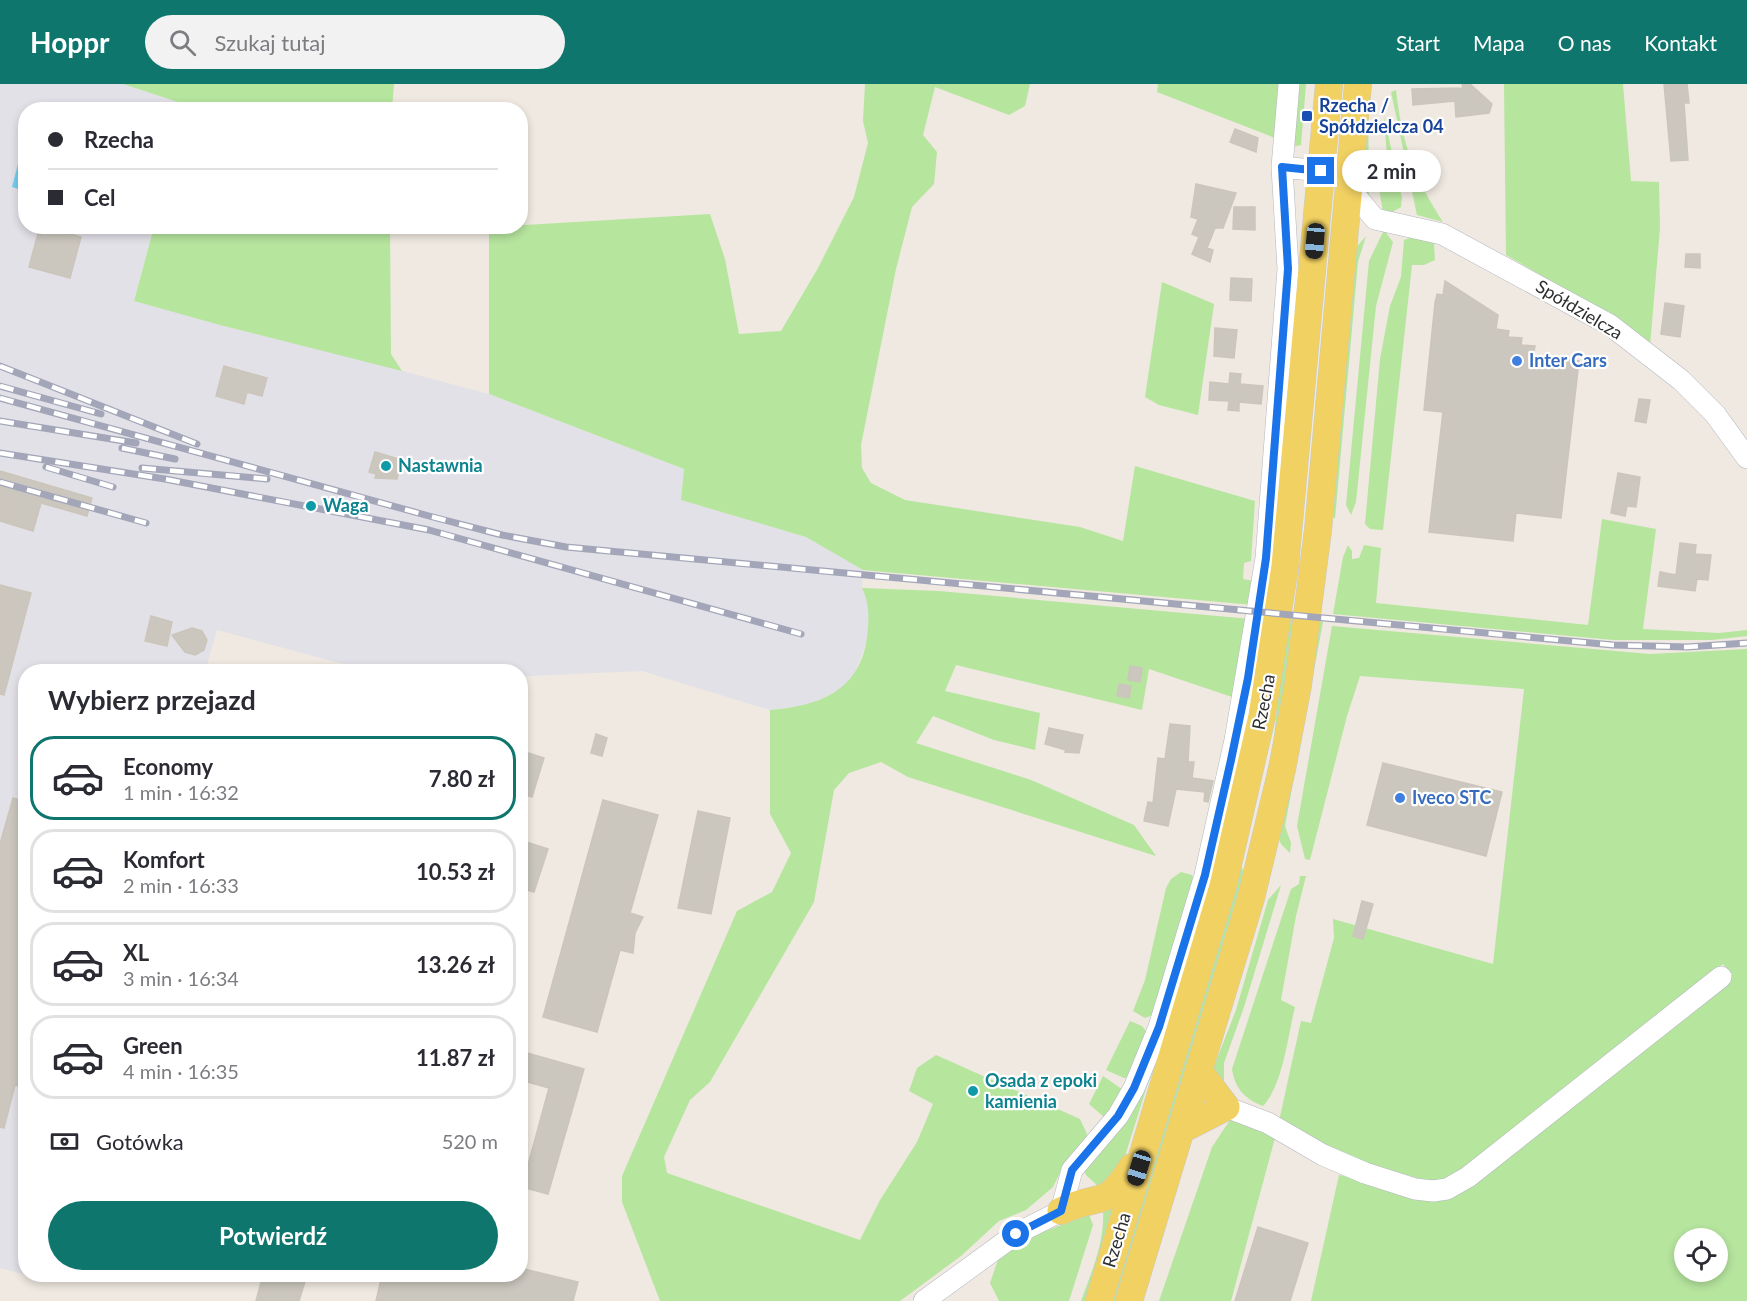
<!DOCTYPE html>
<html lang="pl">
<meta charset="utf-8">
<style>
:root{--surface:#fff;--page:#f2f2f3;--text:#2b2b33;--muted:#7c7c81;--line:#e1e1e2;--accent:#0f766e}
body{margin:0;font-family:Lato,sans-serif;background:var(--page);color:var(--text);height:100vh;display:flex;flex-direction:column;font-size:22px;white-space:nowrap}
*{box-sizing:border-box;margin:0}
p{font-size:20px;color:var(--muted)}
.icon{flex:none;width:33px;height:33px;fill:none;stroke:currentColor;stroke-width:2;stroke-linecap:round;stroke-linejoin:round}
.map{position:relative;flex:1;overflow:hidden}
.sheet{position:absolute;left:18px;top:580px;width:510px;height:618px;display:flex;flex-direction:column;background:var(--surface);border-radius:24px;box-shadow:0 3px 9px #0003}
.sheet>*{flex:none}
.guide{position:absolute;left:18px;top:18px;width:510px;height:132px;border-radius:24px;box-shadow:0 3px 9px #0003;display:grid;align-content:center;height:132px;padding:0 30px;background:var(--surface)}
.fabs{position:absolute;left:1674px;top:1144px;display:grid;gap:12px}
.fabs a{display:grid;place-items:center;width:54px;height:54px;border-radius:50%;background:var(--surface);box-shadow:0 3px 9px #0003;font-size:30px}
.end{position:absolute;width:27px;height:27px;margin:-14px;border:8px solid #1a73e8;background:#fff;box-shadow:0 0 0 3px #fff}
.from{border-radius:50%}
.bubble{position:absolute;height:42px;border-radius:21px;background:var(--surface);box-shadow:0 3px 9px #0003;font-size:20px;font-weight:700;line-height:42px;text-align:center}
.car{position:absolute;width:18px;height:36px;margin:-18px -9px;border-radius:8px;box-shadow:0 0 4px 2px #0007;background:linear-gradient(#222 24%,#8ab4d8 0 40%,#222 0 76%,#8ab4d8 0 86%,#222 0)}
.guide b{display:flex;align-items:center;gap:21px;height:57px;font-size:22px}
.guide b+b{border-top:2px solid var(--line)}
.guide i{width:15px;height:15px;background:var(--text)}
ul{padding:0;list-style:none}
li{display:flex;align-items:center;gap:18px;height:84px;margin:0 12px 9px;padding:0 18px;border:3px solid var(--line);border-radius:24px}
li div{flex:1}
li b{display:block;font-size:22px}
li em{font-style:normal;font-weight:700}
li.active{border-color:var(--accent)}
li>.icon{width:54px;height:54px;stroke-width:1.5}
h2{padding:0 30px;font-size:27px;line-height:72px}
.pay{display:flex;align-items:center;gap:15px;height:66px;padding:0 30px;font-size:22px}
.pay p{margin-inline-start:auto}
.action{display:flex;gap:12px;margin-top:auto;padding:12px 30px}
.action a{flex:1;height:69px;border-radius:36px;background:var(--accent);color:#fff;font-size:24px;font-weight:700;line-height:69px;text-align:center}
header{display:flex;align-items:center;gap:36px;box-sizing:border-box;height:84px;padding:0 30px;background:var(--accent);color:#fff}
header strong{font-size:28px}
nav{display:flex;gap:33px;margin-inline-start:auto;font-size:21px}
.search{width:420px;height:54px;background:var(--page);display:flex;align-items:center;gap:15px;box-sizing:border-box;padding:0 21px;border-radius:33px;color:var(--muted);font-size:22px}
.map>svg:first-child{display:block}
</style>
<header>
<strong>Hoppr</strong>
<div class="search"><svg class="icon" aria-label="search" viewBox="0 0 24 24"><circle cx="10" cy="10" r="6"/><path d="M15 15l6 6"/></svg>Szukaj tutaj</div>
<nav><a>Start</a><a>Mapa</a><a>O nas</a><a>Kontakt</a></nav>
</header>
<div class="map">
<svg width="1747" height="1217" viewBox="0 0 1747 1217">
<rect width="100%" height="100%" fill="#efe9e1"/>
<!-- industrial -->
<path fill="#e3e1e8" d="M0 0H123L188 21 186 26H26V142L154 143 134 216 220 241 316 264 489 310 684 385 681 416 806 453 863 486 862 504 868 517 869 534 866 559 855 590 843 604 822 615 802 622 770 626 642 587 529 592H521L520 588H411L339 579 217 546 205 588H26V1191H43L42 1195 0 1184Z"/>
<!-- green -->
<path fill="#b6e59e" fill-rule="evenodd" d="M123 0H394L392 25 186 26 187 21Z
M865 0H1030L1025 22 1009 31 935 3 923 51 937 68 934 100 912 123 896 185 861 361 862 384 871 399 905 416 1080 443 1123 457 1135 382 1255 417 1251 477 1244 479 1243 495 1254 497 1253 521 863 486 806 453 681 416 684 385 489 310V143L710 130 725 175 739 250 781 247 818 184 854 113 868 59 863 37Z
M1158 0H1281L1275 54 1157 8Z
M1296 0H1306L1301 61 1292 63Z
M1504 0H1623L1631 97 1659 98 1660 144 1650 262 1568 207 1506 171Z
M1368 3 1369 116 1366 115 1360 78Z
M1396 6C1402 59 1414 93 1443 138L1417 131 1391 8Z
M1384 32 1402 114 1401 123 1389 130 1383 128 1379 105 1381 89 1388 88Z
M154 143H390L391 270 402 287 220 241 134 217Z
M1384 146 1393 158 1376 222 1356 418 1351 431 1346 421 1369 177Z
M1366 152 1358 178 1335 435 1330 429 1354 166Z
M1416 152H1426L1434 159 1435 176 1424 181H1412L1383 446 1370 445 1365 440 1380 275 1390 222 1401 193 1404 156Z
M1162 198 1214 220 1198 331 1159 321 1145 313Z
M1602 435 1656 445 1643 545 1719 549 1747 546V552L1712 556H1613L1333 530 1343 473 1348 461 1352 467V475L1359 474 1364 461 1381 464 1376 519 1588 541Z
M862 504 939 507 1251 535 1235 614 1149 585 1142 626 956 581 945 607 1040 629 1035 666 994 656 933 632 916 659 1031 696 1134 741 1156 772 908 693 881 678 849 689 834 706 814 818 710 998 690 1016 664 1073 667 1089 860 1156 880 1116 917 1058 933 1020 909 1007 917 984 936 971 1080 1035 1087 1050 1085 1058 1063 1083 1053 1103 1026 1126 999 1137 961 1172 900 1217H660L622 1118V1092L737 827 772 808 791 769 770 730V626C818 622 860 608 867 553 869 535 870 521 862 504Z
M1287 534 1299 535 1290 596 1252 756 1273 662Z
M1317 537 1323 538 1285 742 1291 759 1290 769 1281 760 1277 750Z
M1332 542 1650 570 1747 565V1217H1311L1339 1091 1439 1112 1471 1097 1732 890 1723 880 1461 1086 1437 1100 1357 1076 1279 1037 1301 937 1311 939 1334 854 1333 835 1493 880 1524 605 1360 592 1347 632 1310 776 1305 775 1297 742ZM1684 1155H1718V1188H1684Z
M1241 782 1245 790 1120 1217H1108Z
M1181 788 1192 791 1195 802 1153 931 1145 934 1133 927 1145 896 1166 804 1171 795Z
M1300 792H1306L1296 832 1281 916 1295 923C1288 951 1283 1001 1263 1022 1245 1015 1235 1005 1232 985L1291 805 1299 800Z
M1281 801 1244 923 1224 979V1006L1213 985 1236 926 1268 816Z
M1130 937 1142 942 1148 950 1129 993 1124 994 1106 986Z
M1169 948 1147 1002 1121 1085 1101 1105 1086 1091 1084 1086Z
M1103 992 1123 1006 1112 1028 1104 1033 1089 1020Z
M1232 1033 1275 1054 1231 1217H1159L1212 1063Z
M1087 1125 1093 1141 1069 1217H999L990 1199 999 1173 1030 1153 1061 1141Z
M1103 1125H1115L1087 1217H1081C1092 1187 1105 1157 1103 1125Z"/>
<!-- water -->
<path fill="#75cff0" d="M25 53 26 107H25L12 103Z"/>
<!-- building -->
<path fill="#cbc7bf" stroke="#cbc5ba" stroke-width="1.5" d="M1462 0H1470L1492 20 1489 29 1456 33 1455 17 1413 21 1412 5 1463 4Z
M1664 0H1687L1689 19H1684L1688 76 1671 77Z
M1235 45 1258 54 1256 68 1230 58Z
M1196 100 1236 109 1223 144H1215L1207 164 1213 166 1210 178 1192 170 1199 153 1192 150 1198 135 1191 133Z
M1234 123H1255V146L1233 145Z
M40 142 81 153 70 194 29 183Z
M1686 170H1700V184L1685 183Z
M1231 194 1252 195 1251 217 1230 216Z
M1445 197 1498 231 1496 245 1509 247 1508 253 1522 254 1521 261 1535 262 1533 272 1579 277 1561 434 1516 429 1513 457 1429 448 1443 328 1424 326 1435 219 1437 210 1443 211Z
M1665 219 1684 222 1680 253 1661 250Z
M1215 244 1237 246 1234 274 1214 272Z
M224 282 267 294 262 312 247 308 244 320 216 312Z
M1230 289 1241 290 1240 300 1263 302 1261 320 1239 318V327L1228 326 1229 317 1209 316 1210 298 1229 300Z
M1639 315 1650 316 1646 339 1635 337Z
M375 368 402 376 397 395 375 394 376 390 369 388Z
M0 387 92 414 87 432 41 419 33 447 0 437Z
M1618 389 1640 393 1636 423 1627 422 1625 432 1611 429Z
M1680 459 1696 461 1695 470 1711 471 1708 496 1697 495 1695 507 1658 502 1660 488 1676 491Z
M0 501 31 509 4 611 0 610Z
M151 532 172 538 167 562 145 557Z
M192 544 202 547 207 556 204 566 195 571 185 568 172 551Z
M1130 582 1142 584 1140 598 1128 596Z
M1119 600 1131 602 1129 614 1117 612Z
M1170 640 1190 642 1188 678H1194L1192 694 1213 697 1208 718 1204 717 1205 708 1176 705 1168 742 1144 737 1148 718 1153 719 1158 674 1165 675Z
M1049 644 1083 651 1079 669 1065 668 1066 666 1045 660Z
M596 650 607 654 602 672 591 669Z
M525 668 544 674 532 713 520 709V681Z
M1383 679 1502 708 1486 772 1367 741Z
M13 714 26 718V1004L15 1001 4 1044 0 1043V760Z
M603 716 658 731 630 829 643 833 635 849 633 869 620 866 597 948 543 933Z
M698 727 730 734 711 830 678 824Z
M520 756 548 765 534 808 520 804Z
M1362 817 1373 820 1363 855 1353 852Z
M520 967 584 985 548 1110 522 1103 549 1004 520 996Z
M1258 1143 1308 1159 1290 1217H1235Z
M520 1184 578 1198 573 1217H376L382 1191H520Z
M263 1191H307L299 1217H256Z"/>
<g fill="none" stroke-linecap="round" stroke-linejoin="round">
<!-- minor casing -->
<g stroke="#b4b7c1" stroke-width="22">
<path id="minor" d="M1282 83 1321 87
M1349 104 1375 135 1442 150 1610 241 1681 296 1715 330 1747 374
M1226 1023 1268 1039 1323 1071 1365 1089 1415 1105 1433 1107 1447 1105 1468 1093 1721 893
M924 1217 1016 1150 1061 1127 1072 1086 1118 1032 1134 1004 1159 943 1205 791 1235 656 1266 474 1288 185 1282 83 1289 0"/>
</g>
<!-- major casing -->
<g stroke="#c9c9c9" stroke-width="28">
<path id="major" d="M1181 1046 1226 1023 1199 987
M1061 1127C1100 1108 1104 1128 1132 1083
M1099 1217 1223 802 1262 632 1285 482 1329 0
M1129 1217 1251 814 1282 685 1298 601 1318 446 1358 0"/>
</g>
<!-- minor -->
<use href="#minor" stroke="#fff" stroke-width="21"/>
<!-- major -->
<use href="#major" stroke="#f2d163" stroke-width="27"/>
<!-- rail casing -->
<g stroke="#a3a6b8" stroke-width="7">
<path id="rail" d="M0 282 197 360
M0 302 101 330
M0 314 429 432 502 451 566 463 1613 561 1687 563 1747 559
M0 337 136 359
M122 364 175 375
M0 369 165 395 429 446 801 550
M46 383 113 403
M142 384 267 395
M0 398 146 439"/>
</g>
<!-- rail -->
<use href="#rail" stroke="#fff" stroke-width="4.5" stroke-dasharray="14" stroke-linecap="butt"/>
</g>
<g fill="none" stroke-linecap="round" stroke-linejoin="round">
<!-- route -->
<path stroke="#1a73e8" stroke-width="8" d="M1016 1150 1061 1127 1072 1086 1118 1032 1134 1004 1159 943 1205 791 1231 676 1248 594 1266 474 1288 185 1282 83 1321 87"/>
</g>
<!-- markers -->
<rect fill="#1a4fb4" stroke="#fff" stroke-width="2" x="1301" y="26" width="12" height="12" rx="3"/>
<g fill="#3f7fe0" stroke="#fff" stroke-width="2">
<circle cx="1517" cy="277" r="6"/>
<circle cx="1400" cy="714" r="6"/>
</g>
<g fill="#0f9aa8" stroke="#fff" stroke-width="2">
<circle cx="386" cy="382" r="6"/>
<circle cx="311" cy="422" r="6"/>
<circle cx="973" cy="1007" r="6"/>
</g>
<g text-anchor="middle" stroke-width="4.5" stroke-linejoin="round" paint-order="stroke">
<!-- transit labels -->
<g font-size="18" font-weight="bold" fill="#164399" stroke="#fff" text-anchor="start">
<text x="1319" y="28">Rzecha /<tspan x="1319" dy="21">Spółdzielcza 04</tspan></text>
</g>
<!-- street labels -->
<g font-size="18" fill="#2e2e2e" stroke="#fff">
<text transform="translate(1579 226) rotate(31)" y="6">Spółdzielcza</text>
<text transform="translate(1264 618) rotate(-79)" y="6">Rzecha</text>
<text transform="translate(1117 1156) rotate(-73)" y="6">Rzecha</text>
</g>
<!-- shop labels -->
<g font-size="18" font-weight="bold" fill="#366cbe" stroke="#fff" text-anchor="start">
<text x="1529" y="283">Inter Cars</text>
<text x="1412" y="720">Iveco STC</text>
</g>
<!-- culture labels -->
<g font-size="18" font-weight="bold" fill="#0d838f" stroke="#fff" text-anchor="start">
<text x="398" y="388">Nastawnia</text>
<text x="323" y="428">Waga</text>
<text x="985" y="1003">Osada z epoki<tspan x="985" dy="21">kamienia</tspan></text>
</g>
</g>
</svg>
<div class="fabs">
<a><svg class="icon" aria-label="locate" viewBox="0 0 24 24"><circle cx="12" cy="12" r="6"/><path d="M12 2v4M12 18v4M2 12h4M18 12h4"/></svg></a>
</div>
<i class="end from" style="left:1016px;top:1150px"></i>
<i class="end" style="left:1321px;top:87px"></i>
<div class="bubble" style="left:1342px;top:66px;width:99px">2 min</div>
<i class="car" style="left:1315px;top:157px;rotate:185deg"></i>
<i class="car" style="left:1139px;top:1084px;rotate:197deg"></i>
<div class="guide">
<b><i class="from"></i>Rzecha</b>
<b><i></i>Cel</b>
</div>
<section class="sheet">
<h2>Wybierz przejazd</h2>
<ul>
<li class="active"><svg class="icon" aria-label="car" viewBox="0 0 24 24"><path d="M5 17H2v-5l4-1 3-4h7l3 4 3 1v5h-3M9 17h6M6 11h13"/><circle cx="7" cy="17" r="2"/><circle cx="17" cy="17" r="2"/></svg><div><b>Economy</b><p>1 min · 16:32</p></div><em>7.80 zł</em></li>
<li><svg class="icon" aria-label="car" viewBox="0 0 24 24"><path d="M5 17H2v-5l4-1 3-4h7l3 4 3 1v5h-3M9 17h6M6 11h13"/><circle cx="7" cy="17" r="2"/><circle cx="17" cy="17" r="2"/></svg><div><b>Komfort</b><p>2 min · 16:33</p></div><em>10.53 zł</em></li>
<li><svg class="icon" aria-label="car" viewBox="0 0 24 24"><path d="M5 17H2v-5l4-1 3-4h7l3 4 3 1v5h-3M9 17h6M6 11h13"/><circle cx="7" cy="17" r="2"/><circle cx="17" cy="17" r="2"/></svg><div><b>XL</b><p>3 min · 16:34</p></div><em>13.26 zł</em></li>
<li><svg class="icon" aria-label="car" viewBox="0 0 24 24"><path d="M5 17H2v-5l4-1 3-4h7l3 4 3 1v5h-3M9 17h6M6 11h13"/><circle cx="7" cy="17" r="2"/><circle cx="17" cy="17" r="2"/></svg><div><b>Green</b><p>4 min · 16:35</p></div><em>11.87 zł</em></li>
</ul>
<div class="pay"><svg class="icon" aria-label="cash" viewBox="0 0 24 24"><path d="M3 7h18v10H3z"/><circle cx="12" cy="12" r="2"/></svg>Gotówka<p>520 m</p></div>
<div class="action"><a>Potwierdź</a></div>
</section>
</div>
